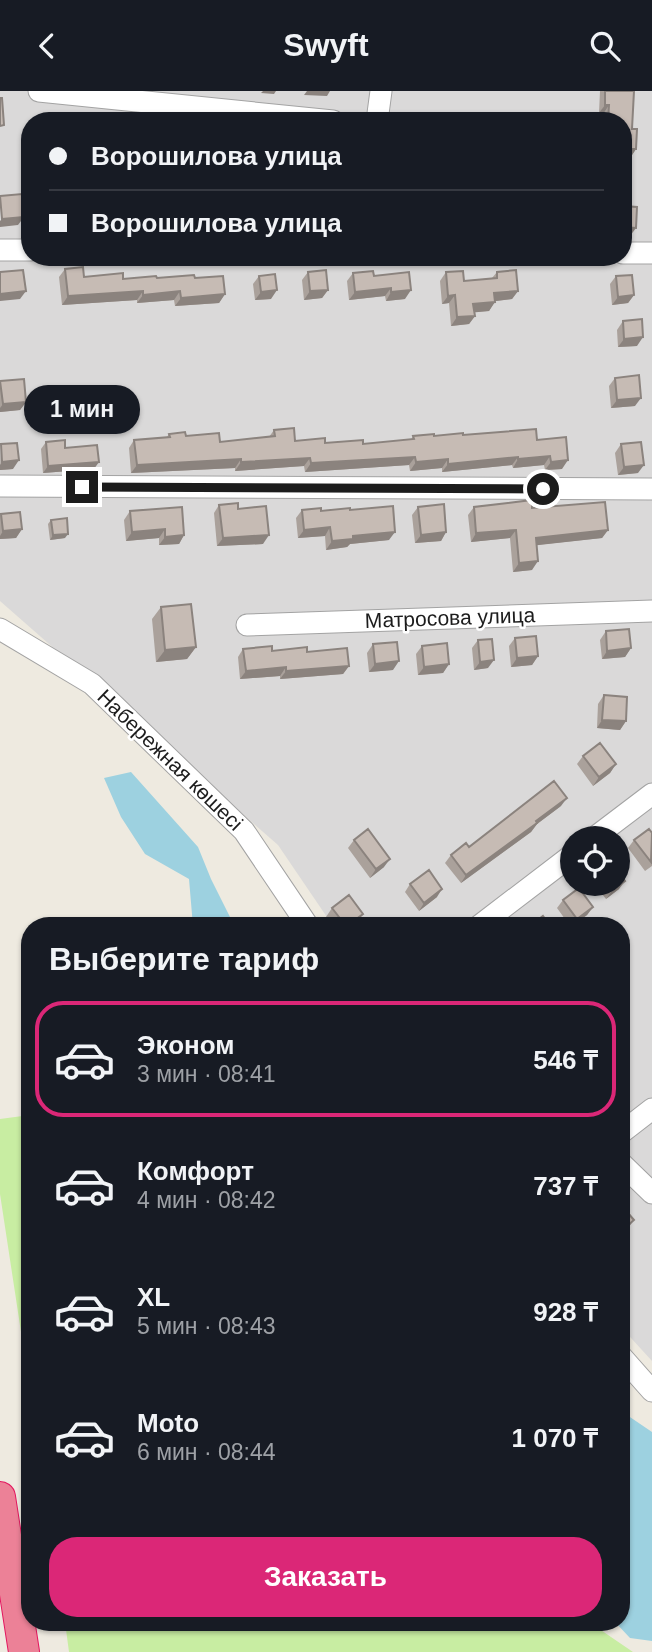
<!DOCTYPE html>
<html lang="ru">
<meta charset="utf-8">
<style>
:root{--surface:#171b24;--page:#242831;--text:#f1f3f6;--muted:#9ea1a6;--line:#363941;--accent:#db2777}
body{margin:0;font-family:Arial,sans-serif;background:var(--page);color:var(--text);height:100vh;display:flex;flex-direction:column;font-size:26px;white-space:nowrap}
*{box-sizing:border-box;margin:0}
p{font-size:23px;color:var(--muted)}
.icon{flex:none;width:38px;height:38px;fill:none;stroke:currentColor;stroke-width:2;stroke-linecap:round;stroke-linejoin:round}
.map{position:relative;flex:1;overflow:hidden}
.panel{position:absolute;left:21px;top:826px;width:609px;height:714px;display:flex;flex-direction:column;background:var(--surface);border-radius:28px;box-shadow:0 2px 5px #0004}
.panel>*{flex:none}
.hud{position:absolute;left:21px;top:21px;width:611px;height:154px;border-radius:28px;box-shadow:0 2px 5px #0004;display:grid;align-content:center;height:154px;padding:0 28px;background:var(--surface)}
.buttons{position:absolute;left:560px;top:735px;display:grid;gap:14px}
.buttons a{display:grid;place-items:center;width:70px;height:70px;border-radius:50%;background:var(--surface);box-shadow:0 2px 5px #0004;font-size:35px}
.end{position:absolute;width:32px;height:32px;margin:-16px;border:9px solid #1c1c1c;background:#fff;box-shadow:0 0 0 4px #fff}
.from{border-radius:50%}
.bubble{position:absolute;height:49px;border-radius:24px;background:var(--surface);box-shadow:0 2px 5px #0004;font-size:23px;font-weight:700;line-height:49px;text-align:center}
.hud b{display:flex;align-items:center;gap:24px;height:66px;font-size:26px}
.hud b+b{border-top:2px solid var(--line)}
.hud i{width:18px;height:18px;background:var(--text)}
ul{padding:0;list-style:none}
li{display:flex;align-items:center;gap:21px;height:116px;margin:0 14px 10px;padding:0 14px;border:4px solid transparent;border-radius:28px}
li div{flex:1}
li b{display:block;font-size:26px}
li em{font-style:normal;font-weight:700}
li.current{border-color:var(--accent)}
li>.icon{width:63px;height:63px;stroke-width:1.5}
h2{padding:0 28px;font-size:32px;line-height:84px}
.action{display:flex;gap:14px;margin-top:auto;padding:14px 28px}
.action a{flex:1;height:80px;border-radius:28px;background:var(--accent);color:#fff;font-size:28px;font-weight:700;line-height:80px;text-align:center}
header{display:flex;justify-content:space-between;align-items:center;height:91px;padding:0 28px;background:var(--surface);font-size:32px;font-weight:700}
.map>svg:first-child{display:block}
</style>
<header><svg class="icon" aria-label="back" viewBox="0 0 24 24"><path d="M15 5l-7 7 7 7"/></svg>Swyft<svg class="icon" aria-label="search" viewBox="0 0 24 24"><circle cx="10" cy="10" r="6"/><path d="M15 15l6 6"/></svg></header>
<div class="map">
<svg width="652" height="1561" viewBox="0 0 652 1561">
<rect width="100%" height="100%" fill="#eeeae0"/>
<!-- residential -->
<path fill="#dad9d9" fill-rule="evenodd" d="M0 0H652V1270L621 1236V835H333L278 754 0 510ZM30 30H623V166H30ZM572 747H618V793H572Z"/>
<!-- grass -->
<path fill="#c8eda2" d="M30 1024V1300L0 1103V1028Z
M65 1531H589L633 1561H69Z"/>
<!-- water -->
<path fill="#9dd1e0" d="M131 681 198 756 211 788 231 828 237 835H193L189 788 145 763 121 726 104 687Z
M621 1294H628L624 1322 652 1341V1550L630 1547 615 1531H621Z"/>
<g fill="none" stroke-linecap="round" stroke-linejoin="round">
<!-- minor casing -->
<g stroke="#a3a3a3" stroke-width="23">
<path id="minor" d="M39 0 333 30
M377 30 381 0
M0 159H30
M623 162H652
M0 395 652 398
M247 534 652 520
M0 538 92 593 244 740 308 835
M594 747 652 703
M479 835 572 764
M621 1042 652 1018
M621 1072 652 1102
M621 1265 652 1300"/>
</g>
<!-- highway casing -->
<g stroke="#e3175f" stroke-width="32">
<path id="highway" d="M0 1406 24 1561"/>
</g>
<!-- minor -->
<use href="#minor" stroke="#fff" stroke-width="21"/>
<!-- highway -->
<use href="#highway" stroke="#ec8197" stroke-width="30"/>
</g>
<!-- wall -->
<path fill="#aaa19b" d="M600 0H634L632 38 636 58 630 67 623 66V30H602L603 23 599 22Z
M65 178 84 186 123 188 195 187 225 203 219 212 175 215 174 209 137 212V209L62 214 59 186Z
M308 181 328 199 322 207 304 209 302 189Z
M446 181 464 190 492 187 497 181 518 200 512 208 495 210 489 220 474 221 475 225 469 233 451 235 449 212 442 213 440 190Z
M353 182 374 185 405 208 386 210 385 205 349 209 347 190Z
M259 185 271 208 255 209 253 193Z
M616 185 634 204 628 212 612 214 610 193Z
M623 230 637 255 618 256 617 239Z
M615 287 635 315 611 317 609 295Z
M0 290 26 311 20 319 0 321Z
M274 339 295 350 325 352 363 353 411 349 413 345 463 344 537 349 562 378 545 379 544 374 513 377 512 374 442 381V377L410 380 409 374 305 381 304 375 235 380V377L131 382 129 357 134 349 167 346 169 343 220 351 269 346Z
M46 351 65 357 94 378 43 382 41 358Z
M1 353 13 378 0 379Z
M621 353 638 382 618 384 615 362Z
M219 414 238 418 263 453 217 455 214 422Z
M418 416 446 441 441 450 415 452 412 424Z
M474 416 532 417 608 439 602 447 536 454 532 479 513 481 510 447 471 451 468 424Z
M302 419 321 420 350 419 389 449 350 453 347 456 326 459 325 445 298 447 296 427Z
M130 420 184 444 179 453 159 454V447L126 450 124 429Z
M1 423 22 438 16 447 0 448V425Z
M51 429 65 447 50 449 48 433Z
M161 516 196 556 187 568 156 571 152 528Z
M606 540 631 557 625 566 602 568 600 549Z
M515 547 538 565 532 574 511 576 509 555Z
M478 549 488 577 474 579 472 557Z
M373 553 393 579 369 581 367 562Z
M422 555 449 573 443 582 418 584 416 563Z
M243 558 307 561 349 575 343 583 280 588V585L240 588 238 566Z
M604 604 626 630 620 639 597 637 598 613Z
M583 665 616 673 610 682 593 695 577 673Z
M561 715 537 733 531 741 461 792 445 772 451 764Z
M652 742V775L645 780 628 757 634 749Z
M354 749 384 776 370 787 348 757Z
M410 793 437 806 419 820 405 801Z
M594 793H618L619 798 606 808Z
M563 809 593 816 587 824 573 835H570L557 817Z
M332 817 357 831 353 835H333L326 826Z"/>
<!-- shaded-wall -->
<path fill="#8b837e" d="M263 0H276L274 3 261 2Z
M307 0H330L327 5 304 4Z
M605 14H609L603 23 599 22Z
M623 58H636L630 67 623 66Z
M24 126 18 134 0 136V130L2 128Z
M623 136 636 137 630 145 623 144Z
M391 197 385 205 349 209 355 201Z
M277 199 271 208 255 209 261 201Z
M328 199 322 207 304 209 310 200Z
M411 199 405 208 386 210 391 201Z
M26 200 20 208 0 210V203Z
M143 200 137 209 62 214 68 205Z
M180 200 174 209 137 212 143 204Z
M518 200 512 208 488 211 494 202Z
M225 203 219 212 175 215 181 207Z
M455 204 449 212 442 213 448 205Z
M634 204 628 212 612 214 618 206Z
M495 211 489 220 468 222 473 213Z
M475 225 469 233 451 235 457 226Z
M643 246 637 255 618 256 624 248Z
M641 307 635 315 611 317 617 309Z
M26 311 20 319 0 321V317L3 313Z
M550 365 544 374 513 377 518 368Z
M415 366 409 374 305 381 311 372Z
M518 366 512 374 442 381 448 373Z
M310 367 304 375 235 380 241 371Z
M241 368 235 377 131 382 137 374Z
M448 368 442 377 410 380 416 371Z
M19 369 13 378 0 379V374L2 371Z
M568 369 562 378 545 379 551 371Z
M99 371 94 378 43 382 48 375Z
M644 374 638 382 618 384 624 376Z
M330 436 325 445 298 447 304 439Z
M22 438 16 447 0 448V445L3 440Z
M165 438 159 447 126 450 132 441Z
M516 439 510 447 471 451 476 442Z
M608 439 602 447 530 455 536 447Z
M395 441 389 449 350 453 347 456 326 459 332 450 353 445Z
M446 441 441 450 415 452 421 444Z
M68 443 65 447 50 449 53 444Z
M184 444 179 453 159 454 165 446Z
M269 444 263 453 217 455 223 447Z
M538 470 532 479 513 481 519 472Z
M196 556 187 568 156 571 165 559Z
M631 557 625 566 602 568 607 560Z
M538 565 532 574 511 576 517 567Z
M494 569 488 577 474 579 480 571Z
M399 570 393 579 369 581 375 573Z
M449 573 443 582 418 584 424 576Z
M349 575 343 583 280 588 286 580Z
M286 576 280 585 240 588 246 580Z
M602 629 626 630 620 639 597 637Z
M616 673 610 682 593 695 599 686Z
M567 707 561 715 537 733 531 741 461 792 466 784Z
M390 768 384 776 370 787 376 778Z
M625 790 619 798 606 808 612 800Z
M442 798 437 806 419 820 424 812Z
M593 816 587 824 572 835 577 828Z
M363 823 357 831 353 835H347Z
M634 1129 628 1137 621 1143V1140Z"/>
<!-- building -->
<path fill="#c6bbb4" stroke="#8b837e" stroke-width="2" d="M605 0H634L632 38H637L636 58H623V30H608L609 14H605Z
M0 7H2L4 34 0 35Z
M396 22 423 23 422 30H392Z
M22 103 24 126 2 128 0 105Z
M623 115 637 116 636 137 623 136Z
M83 176 84 186 123 182V188L156 185 157 187 194 184 195 187 223 185 225 203 181 207 180 200 143 204V200L68 205 65 178Z
M23 179 26 200 0 203V181Z
M326 179 328 199 310 200 308 181Z
M516 179 518 200 494 202 495 211 473 213 475 225 457 226 455 204 448 205 446 181 463 180 464 190 497 187V181Z
M373 180 374 185 409 181 411 199 391 201V197L355 201 353 182Z
M275 183 277 199 261 201 259 185Z
M632 184 634 204 618 206 616 185Z
M642 228 643 246 624 248 623 230Z
M639 284 641 307 617 309 615 287Z
M24 288 26 311 3 313 0 290Z
M294 337 295 350 325 347V352L363 349V353L414 348 413 345 434 343V345L463 342V344L536 338 537 349 566 346 568 369 551 371 550 365 518 368V366L448 373V368L416 371 415 366 311 372 310 367 241 371V368L137 374 134 349 170 346 169 343 185 341 186 345 219 342 220 351 275 345 274 339Z
M65 349V357L97 354 99 371 48 375 46 351Z
M641 351 644 374 624 376 621 353Z
M17 352 19 369 2 371 1 353Z
M532 409V417L605 411 608 439 536 447 538 470 519 472 516 439 476 442 474 416Z
M238 412V418L266 415 269 444 223 447 219 414Z
M444 413 446 441 421 444 418 416Z
M393 415 395 441 353 445V448L332 450 330 436 304 439 302 419 321 417V420L350 417V419Z
M182 416 184 444 165 446V438L132 441 130 420Z
M20 421 22 438 3 440 1 423Z
M67 427 68 443 53 444 51 429Z
M191 513 196 556 165 559 161 516Z
M629 538 631 557 607 560 606 540Z
M536 545 538 565 517 567 515 547Z
M492 548 494 569 480 571 478 549Z
M397 551 399 570 375 573 373 553Z
M447 552 449 573 424 576 422 555Z
M272 555V560L307 556V561L347 557 349 575 286 580V576L246 580 243 558Z
M604 604 627 606 626 630 602 629Z
M600 652 616 673 599 686 583 665Z
M554 690 567 707 536 730 537 732 466 784 451 764 466 752 469 756Z
M368 738 390 768 376 778 354 749Z
M649 738 652 742 651 771 634 749Z
M429 779 442 798 424 812 410 793Z
M618 780 625 790 612 800 606 793H618Z
M579 797 593 816 577 828 563 809Z
M349 804 363 823 347 835H346L332 817Z
M543 825 551 835H530Z
M621 1008 625 1013 621 1016Z
M621 1114 634 1129 621 1140Z"/>
<g fill="none" stroke-linecap="round" stroke-linejoin="round">
<!-- route -->
<path stroke="#1c1c1c" stroke-width="9" d="M82 396 543 398"/>
</g>
<g text-anchor="middle" stroke-width="5" stroke-linejoin="round" paint-order="stroke">
<!-- street labels -->
<g font-size="21" fill="#1c1c1c" stroke="#fff">
<text transform="translate(450 527) rotate(-2)" y="7">Матросова улица</text>
<text transform="translate(170 669) rotate(44)" y="7">Набережная көшесі</text>
</g>
</g>
</svg>
<div class="buttons">
<a><svg class="icon" aria-label="locate" viewBox="0 0 24 24"><circle cx="12" cy="12" r="6"/><path d="M12 2v4M12 18v4M2 12h4M18 12h4"/></svg></a>
</div>
<i class="end from" style="left:543px;top:398px"></i>
<i class="end" style="left:82px;top:396px"></i>
<div class="bubble" style="left:24px;top:294px;width:116px">1 мин</div>
<div class="hud">
<b><i class="from"></i>Ворошилова улица</b>
<b><i></i>Ворошилова улица</b>
</div>
<section class="panel">
<h2>Выберите тариф</h2>
<ul>
<li class="current"><svg class="icon" aria-label="car" viewBox="0 0 24 24"><path d="M5 17H2v-5l4-1 3-4h7l3 4 3 1v5h-3M9 17h6M6 11h13"/><circle cx="7" cy="17" r="2"/><circle cx="17" cy="17" r="2"/></svg><div><b>Эконом</b><p>3 мин · 08:41</p></div><em>546 ₸</em></li>
<li><svg class="icon" aria-label="car" viewBox="0 0 24 24"><path d="M5 17H2v-5l4-1 3-4h7l3 4 3 1v5h-3M9 17h6M6 11h13"/><circle cx="7" cy="17" r="2"/><circle cx="17" cy="17" r="2"/></svg><div><b>Комфорт</b><p>4 мин · 08:42</p></div><em>737 ₸</em></li>
<li><svg class="icon" aria-label="car" viewBox="0 0 24 24"><path d="M5 17H2v-5l4-1 3-4h7l3 4 3 1v5h-3M9 17h6M6 11h13"/><circle cx="7" cy="17" r="2"/><circle cx="17" cy="17" r="2"/></svg><div><b>XL</b><p>5 мин · 08:43</p></div><em>928 ₸</em></li>
<li><svg class="icon" aria-label="car" viewBox="0 0 24 24"><path d="M5 17H2v-5l4-1 3-4h7l3 4 3 1v5h-3M9 17h6M6 11h13"/><circle cx="7" cy="17" r="2"/><circle cx="17" cy="17" r="2"/></svg><div><b>Moto</b><p>6 мин · 08:44</p></div><em>1 070 ₸</em></li>
</ul>
<div class="action"><a>Заказать</a></div>
</section>
</div>
